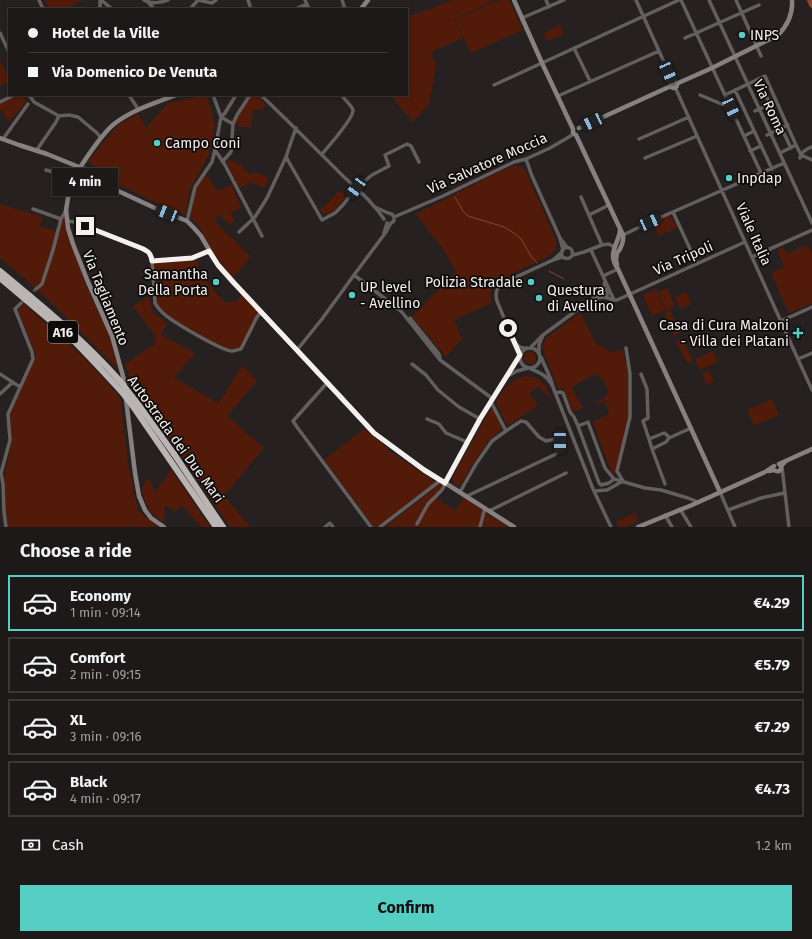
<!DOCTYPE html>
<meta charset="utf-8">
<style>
:root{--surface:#1c1918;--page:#252221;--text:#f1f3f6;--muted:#a0a0a2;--line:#3a3837;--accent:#55cec4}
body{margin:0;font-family:"Fira Sans",sans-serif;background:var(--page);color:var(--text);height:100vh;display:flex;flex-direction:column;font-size:15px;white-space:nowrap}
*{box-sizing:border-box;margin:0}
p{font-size:13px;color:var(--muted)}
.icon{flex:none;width:22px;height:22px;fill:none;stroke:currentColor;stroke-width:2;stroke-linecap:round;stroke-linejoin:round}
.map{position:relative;height:527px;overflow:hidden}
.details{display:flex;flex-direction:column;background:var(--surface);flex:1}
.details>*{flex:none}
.top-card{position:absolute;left:8px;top:8px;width:400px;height:88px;border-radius:0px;box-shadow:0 2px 6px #0003,0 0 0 1px var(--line);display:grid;align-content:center;height:88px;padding:0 20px;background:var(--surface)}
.end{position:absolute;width:18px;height:18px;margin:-9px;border:5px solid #f3f0ee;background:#111;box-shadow:0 0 0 2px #111}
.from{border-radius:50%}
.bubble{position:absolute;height:28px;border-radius:0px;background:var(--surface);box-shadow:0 2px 6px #0003,0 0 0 1px var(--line);font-size:13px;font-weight:700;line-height:28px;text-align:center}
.car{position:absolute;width:12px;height:24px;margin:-12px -6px;border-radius:5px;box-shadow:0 0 3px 1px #0007;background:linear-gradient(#222 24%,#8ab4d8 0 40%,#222 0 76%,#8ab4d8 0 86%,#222 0)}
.top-card b{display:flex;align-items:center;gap:14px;height:38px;font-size:15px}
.top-card b+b{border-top:1px solid var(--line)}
.top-card i{width:10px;height:10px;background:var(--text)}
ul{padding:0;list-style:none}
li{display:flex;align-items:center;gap:12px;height:56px;margin:0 8px 6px;padding:0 12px;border:2px solid var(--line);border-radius:0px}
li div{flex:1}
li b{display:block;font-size:15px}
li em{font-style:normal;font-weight:700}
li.active{border-color:var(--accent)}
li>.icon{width:36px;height:36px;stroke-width:1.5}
h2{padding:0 20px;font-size:18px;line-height:48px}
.pay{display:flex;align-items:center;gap:10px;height:44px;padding:0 20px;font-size:15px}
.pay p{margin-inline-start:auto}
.action{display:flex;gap:8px;margin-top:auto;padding:8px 20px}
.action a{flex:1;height:46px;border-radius:0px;background:var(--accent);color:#111;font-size:16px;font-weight:700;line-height:46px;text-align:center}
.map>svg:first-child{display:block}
</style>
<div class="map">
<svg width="812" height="527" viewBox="0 0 812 527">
<rect width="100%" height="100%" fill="#262120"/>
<!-- green -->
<path fill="#521b09" d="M45 0H83L72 5 74 9H49Z
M452 0H495L454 19 463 38 432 52 436 67 429 104 413 122 390 95H407V14L413 15 451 1Z
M500 0H509L523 30 471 53 455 19Z
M560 25 564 34 547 41 543 33Z
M0 60 9 78V81L0 86Z
M17 95H24L27 101 9 122 0 109V104Z
M207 95 215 126 208 157 190 189 185 215 169 209 109 180 88 161 118 125 138 114 146 128 168 103Z
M252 95H257L266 105 262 110H253L251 127H240L235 123 241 111Z
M229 159 244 167 243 169 252 175 254 172 269 178 265 188 250 182 249 183 239 188 227 163Z
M516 165 521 167 526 172 556 240C557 248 556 250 549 256L497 281C491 288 489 294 492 303L454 320 462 339 446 357 412 317 456 272 447 255 416 214 498 172Z
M206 174 217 191 232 185 241 208 231 213 234 221 231 225 219 215 214 221 250 256 239 272 231 276 213 252 199 226 190 217 196 187Z
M340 190 346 197 335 210 323 215 320 210Z
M0 204 42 217 40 226 58 232 65 214 66 229 88 290 109 335 118 369C80 331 42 291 0 258Z
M670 215 677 228 659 236 654 223Z
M807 245 812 254V303L789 313 771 273 784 267 777 250 783 247 787 254Z
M197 256 199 272 224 302 237 301 243 293 261 312 241 349 235 351 217 345 163 313 155 303 152 261Z
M667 288 675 306 666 310 658 292Z
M656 289 665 310 652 316 643 295Z
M686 292 691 304 681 309 675 297Z
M149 296 153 312 167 324 161 335 195 353 174 378 219 403 242 365 257 381 227 416 264 448 224 496 251 527H230L134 388 125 364 156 343 155 335 133 306Z
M24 304 87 361 120 397 128 463 138 511 158 527H8L5 510 4 477 12 441 10 414 36 355 18 310Z
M670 310 680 333 674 336 664 313Z
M580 313 596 343 611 352 623 350 628 374 629 416 615 471V475L610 469 593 422 609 414 605 401 596 404V402L606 397C610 386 604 379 595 374L571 387 583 408 573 412 564 390 563 389 558 388 557 386 544 353 542 346 547 337Z
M682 338 693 361 687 363 676 341Z
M713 351 718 362 700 370 695 359Z
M524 358a6 6 0 1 1 12 0a6 6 0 1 1-12 0Z
M709 371 714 382 707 385 702 374Z
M527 376C542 378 545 384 551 397L549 398 539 386 529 393 538 405 512 423 509 424 506 423 496 402C504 388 510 379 527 376Z
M772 399 779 415 754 426 747 410Z
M492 406 502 430 490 439 472 465 462 483 457 486 454 483 452 478Z
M364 429 388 448 387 450 436 482 377 527H374L324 460Z
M171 469 210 527H199L200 525 182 506 176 511 165 506 164 521H161L151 513 146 504 142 490 143 485 150 478 154 492 164 481Z
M441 483 446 486 437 499 455 511 464 497 490 516 511 527H385Z
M635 513 638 522 626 527H619L616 521Z"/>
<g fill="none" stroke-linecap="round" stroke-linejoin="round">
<!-- stream -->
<path stroke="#8e432b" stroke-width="1" d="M455 197 463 211 468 216 504 227 517 235 521 239 531 256 537 263
M549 271 564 279"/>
<!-- river -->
<path stroke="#8e432b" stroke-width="6" d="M810 0 812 5"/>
<!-- street-tunnel -->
<path stroke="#45403f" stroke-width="3.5" stroke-dasharray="3.5 2" stroke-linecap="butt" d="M21 303 36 289"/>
<!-- street -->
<path stroke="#625f5e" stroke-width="3.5" d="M39 0 43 9
M100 0V6L101 9
M101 0 112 9
M144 0C151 4 161 3 168 0
M198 0 212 3 216 0
M248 0 251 9
M305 0 309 9
M342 0 345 9
M546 0 549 7
M636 0 673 82
M681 0 761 173
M709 0 812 223
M736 0 761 56
M148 2 154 9
M190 9 198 0
M295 9 307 4
M522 18 564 0
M0 33 9 52
M685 38 759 5
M574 48 590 81
M758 79 791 148
M494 85 679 0
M675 87 812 390
M735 90 772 169
M29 95 34 102 59 116 69 115 78 117 97 133 101 138
M129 95 138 109
M213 95 221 117
M261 95C289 122 316 149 344 177 359 191 372 201 384 219
M700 95 731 108
M725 95 765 76 796 145
M29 96 37 95
M558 96 659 51
M0 102 14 95
M755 111 770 104 776 100
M221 117 233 124
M767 135 788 125
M744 136 754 131
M3 139 28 104
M639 139 689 117
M215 150 225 165 262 236
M36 151 56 122 59 116
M750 151 761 146
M780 153 796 145 801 155
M322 154C328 147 354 118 353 110 352 106 346 101 343 97V95
M801 155 812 160
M286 157 322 220 335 213 343 205 356 188 372 175 389 166 385 155 407 144 411 146 419 162
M645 158 697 136
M800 158C801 152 806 149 812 147
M526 159 532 176 560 238
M223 161 231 152 233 124 237 115 250 95
M46 170 74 178
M581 197 602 245
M33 209 61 219
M673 212 697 264
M589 215 609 205
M394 217 443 196 514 162 526 159 550 148 574 134
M67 221 75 222 141 248C148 251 151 253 152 261L192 258 209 251
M187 221 195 187 212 162 215 150 221 117 225 113 236 95
M239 232 255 217 267 198 286 157 291 142 296 128
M384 233 387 223
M623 235 650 222 784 163
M561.5 253a5.5 5.5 0 1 1 11 0a5.5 5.5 0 1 1-11 0Z
M563 250 560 238 567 247
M591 250 614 300
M562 252 553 260 562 257 565 258
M573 255 584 252 602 245 609 244 614 247
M752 257 812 230
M152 261 155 303C157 307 160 310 163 313 171 321 222 351 232 351 235 351 239 349 241 349L257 317 261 312
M354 275 401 311 440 360 493 399
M603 276 618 269
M36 289 42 284 53 250 61 219 66 210
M602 290 605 289 608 292 607 295 604 297
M592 299 604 297 614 300H617L745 242
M410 318 439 354 440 359
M781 321 812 307
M543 335 592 299 602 290 604 286 605 281
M514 342 497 301C495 293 496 289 503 283L553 260
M520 358a10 10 0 1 1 20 0a10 10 0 1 1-20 0Z
M527 348C521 349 518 346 514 342L520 355 506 377 517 371 528 368
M530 348 543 335 539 345V353
M297 350 322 319 354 275 386 232 391 223 394 221V217L392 214 388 213 377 208
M798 359 812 353
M412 364 426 375 438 390 459 407 480 419
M531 369C542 373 548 377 553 387L551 380 541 357
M0 374 20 387
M641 374 647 389 648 418 643 421 649 439
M327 383 293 421 297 427 371 527
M553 387 593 489 611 527
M556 393 560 392 563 393 570 412 574 417 578 426
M0 394 13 382
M427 419 439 424 446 433 467 442
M588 422 605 468 614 479 609 483 601 485 599 483 578 426Z
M669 438 667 435 664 433 649 439 652 449 666 442 669 438 691 428
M652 449 665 484
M782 467 789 527
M614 479 645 488 661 490 688 498 698 502
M623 481 617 471 630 417V374L626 348
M594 491 607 490 623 481
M460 492 476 464 492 441 506 431 491 402
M720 492 735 527
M467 496 554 455 560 450V442L555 439 546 441 539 437 526 422 521 421 506 431
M680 509 691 527
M728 510 761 498 784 493
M489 511 566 473
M665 515 672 527
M417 524 428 504 442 490 480 419 506 377
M6 527 4 512 3 484 1 473 10 440 8 414 33 359 32 352 15 309 21 303
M325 527 330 523 333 527
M380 527 441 480
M480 527 485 508"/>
<!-- secondary -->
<path stroke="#868180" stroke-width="4.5" d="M514 0 542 63 573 129V133L576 135
M361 9 368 0
M671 85a3 3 0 1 1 6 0a3 3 0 1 1-6 0Z
M676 84 712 68 778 35C788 25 793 14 792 0
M579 128 671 86
M576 135 623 235C624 241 621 249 617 253L616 260 617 265
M0 138 19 145 47 154 79 167
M85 169 91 176 101 183 157 209 187 221 194 228 201 236 218 265 223 271 374 433 425 470 514 527
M77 171 80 174H83L85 173V169
M620 230C619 244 606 253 618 269L720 492
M125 388 124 380 112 336 88 282 73 244 68 228 66 210 69 192 78 169 81 166C88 155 104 132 114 124 132 110 155 103 176 95
M126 399 135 473 139 496 145 510 151 518 164 527
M779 464 812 449
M769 471 774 470C777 472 779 472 781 469V466L785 462
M638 527 692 505 765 472 774 466"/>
<!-- highway -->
<path stroke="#bab4b2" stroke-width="6" d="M0 271C42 306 84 340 120 381
M0 278 72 339 94 362 121 391
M132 405 216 527
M174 454 223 527"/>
<!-- highway-bridge -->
<path stroke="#bab4b2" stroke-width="6" d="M120 381 138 404 174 454
M121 391 132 405"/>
</g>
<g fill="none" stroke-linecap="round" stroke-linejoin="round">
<!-- route -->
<path stroke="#f3f0ee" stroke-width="5" d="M85 226 141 248C148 251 151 253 152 261L192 258 209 251 218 265 234 283 309 363 374 433 424 470 445 483 480 419 520 355 508 328"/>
</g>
<!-- markers -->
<g fill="#55cec4" stroke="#0e0b0b" stroke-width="1.5">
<circle cx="742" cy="35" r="4"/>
<circle cx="157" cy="143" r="4"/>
<circle cx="729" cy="178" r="4"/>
<circle cx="216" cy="282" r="4"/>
<circle cx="531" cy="282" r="4"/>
<circle cx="352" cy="295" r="4"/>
<circle cx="539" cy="298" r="4"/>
<path d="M796 327h4v4h4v4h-4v4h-4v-4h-4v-4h4z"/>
</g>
<g text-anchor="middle" stroke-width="3.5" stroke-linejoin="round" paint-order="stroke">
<!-- shield labels -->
<rect fill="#0e0b0b" stroke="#aeabaa" stroke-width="1" x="48" y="321" width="30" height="22" rx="3"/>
<g font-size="13" font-weight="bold" fill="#f3f0ee">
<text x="63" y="337">A16</text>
</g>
<!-- poi labels -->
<g font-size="14" fill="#f3f0ee" stroke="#0e0b0b" text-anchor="start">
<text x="750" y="40">INPS</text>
<text x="165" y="148">Campo Coni</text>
<text x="737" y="183">Inpdap</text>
<text x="208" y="279" text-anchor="end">Samantha<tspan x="208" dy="16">Della Porta</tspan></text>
<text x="523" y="287" text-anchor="end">Polizia Stradale</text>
<text x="360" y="292">UP level<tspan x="360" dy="16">- Avellino</tspan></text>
<text x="547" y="295">Questura<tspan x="547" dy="16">di Avellino</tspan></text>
<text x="789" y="330" text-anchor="end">Casa di Cura Malzoni<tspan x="789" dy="16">- Villa dei Platani</tspan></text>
</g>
<!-- street labels -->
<g font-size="14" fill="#f3f0ee" stroke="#0e0b0b">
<text transform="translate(770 107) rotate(65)" y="5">Via Roma</text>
<text transform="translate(487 163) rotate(-24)" y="5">Via Salvatore Moccia</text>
<text transform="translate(754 234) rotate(66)" y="5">Viale Italia</text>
<text transform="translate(683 258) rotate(-24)" y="5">Via Tripoli</text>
<text transform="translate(106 298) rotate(68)" y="5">Via Tagliamento</text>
<text transform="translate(176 439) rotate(54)" y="5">Autostrada dei Due Mari</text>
</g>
</g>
</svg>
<i class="end from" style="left:508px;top:328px"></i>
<i class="end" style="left:85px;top:226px"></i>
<div class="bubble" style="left:52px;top:168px;width:66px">4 min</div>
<i class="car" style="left:668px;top:72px;rotate:156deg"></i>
<i class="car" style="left:731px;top:108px;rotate:155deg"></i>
<i class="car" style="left:592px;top:122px;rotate:245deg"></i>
<i class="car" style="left:356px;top:188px;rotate:216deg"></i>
<i class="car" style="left:167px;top:213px;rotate:292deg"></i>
<i class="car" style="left:650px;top:222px;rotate:66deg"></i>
<i class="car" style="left:560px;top:442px;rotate:180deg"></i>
<div class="top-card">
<b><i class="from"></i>Hotel de la Ville</b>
<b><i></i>Via Domenico De Venuta</b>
</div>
</div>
<section class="details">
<h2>Choose a ride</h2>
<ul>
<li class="active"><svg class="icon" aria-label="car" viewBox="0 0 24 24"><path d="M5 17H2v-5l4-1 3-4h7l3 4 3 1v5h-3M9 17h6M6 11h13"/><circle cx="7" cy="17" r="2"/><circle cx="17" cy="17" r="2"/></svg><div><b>Economy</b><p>1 min · 09:14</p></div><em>€4.29</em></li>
<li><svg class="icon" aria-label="car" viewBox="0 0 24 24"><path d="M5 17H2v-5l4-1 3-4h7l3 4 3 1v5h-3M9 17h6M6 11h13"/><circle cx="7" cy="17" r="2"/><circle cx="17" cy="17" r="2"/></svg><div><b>Comfort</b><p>2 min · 09:15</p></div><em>€5.79</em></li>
<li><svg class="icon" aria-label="car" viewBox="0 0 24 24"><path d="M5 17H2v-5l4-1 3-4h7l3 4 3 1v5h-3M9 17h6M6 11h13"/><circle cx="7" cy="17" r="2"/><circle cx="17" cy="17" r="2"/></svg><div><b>XL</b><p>3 min · 09:16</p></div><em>€7.29</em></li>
<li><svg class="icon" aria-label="car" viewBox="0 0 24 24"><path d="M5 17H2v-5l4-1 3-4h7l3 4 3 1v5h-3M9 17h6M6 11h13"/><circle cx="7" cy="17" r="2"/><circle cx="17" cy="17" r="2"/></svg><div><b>Black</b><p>4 min · 09:17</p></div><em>€4.73</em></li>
</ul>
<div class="pay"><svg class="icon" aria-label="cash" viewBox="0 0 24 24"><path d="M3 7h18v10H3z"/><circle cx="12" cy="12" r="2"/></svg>Cash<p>1.2 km</p></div>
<div class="action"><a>Confirm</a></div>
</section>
